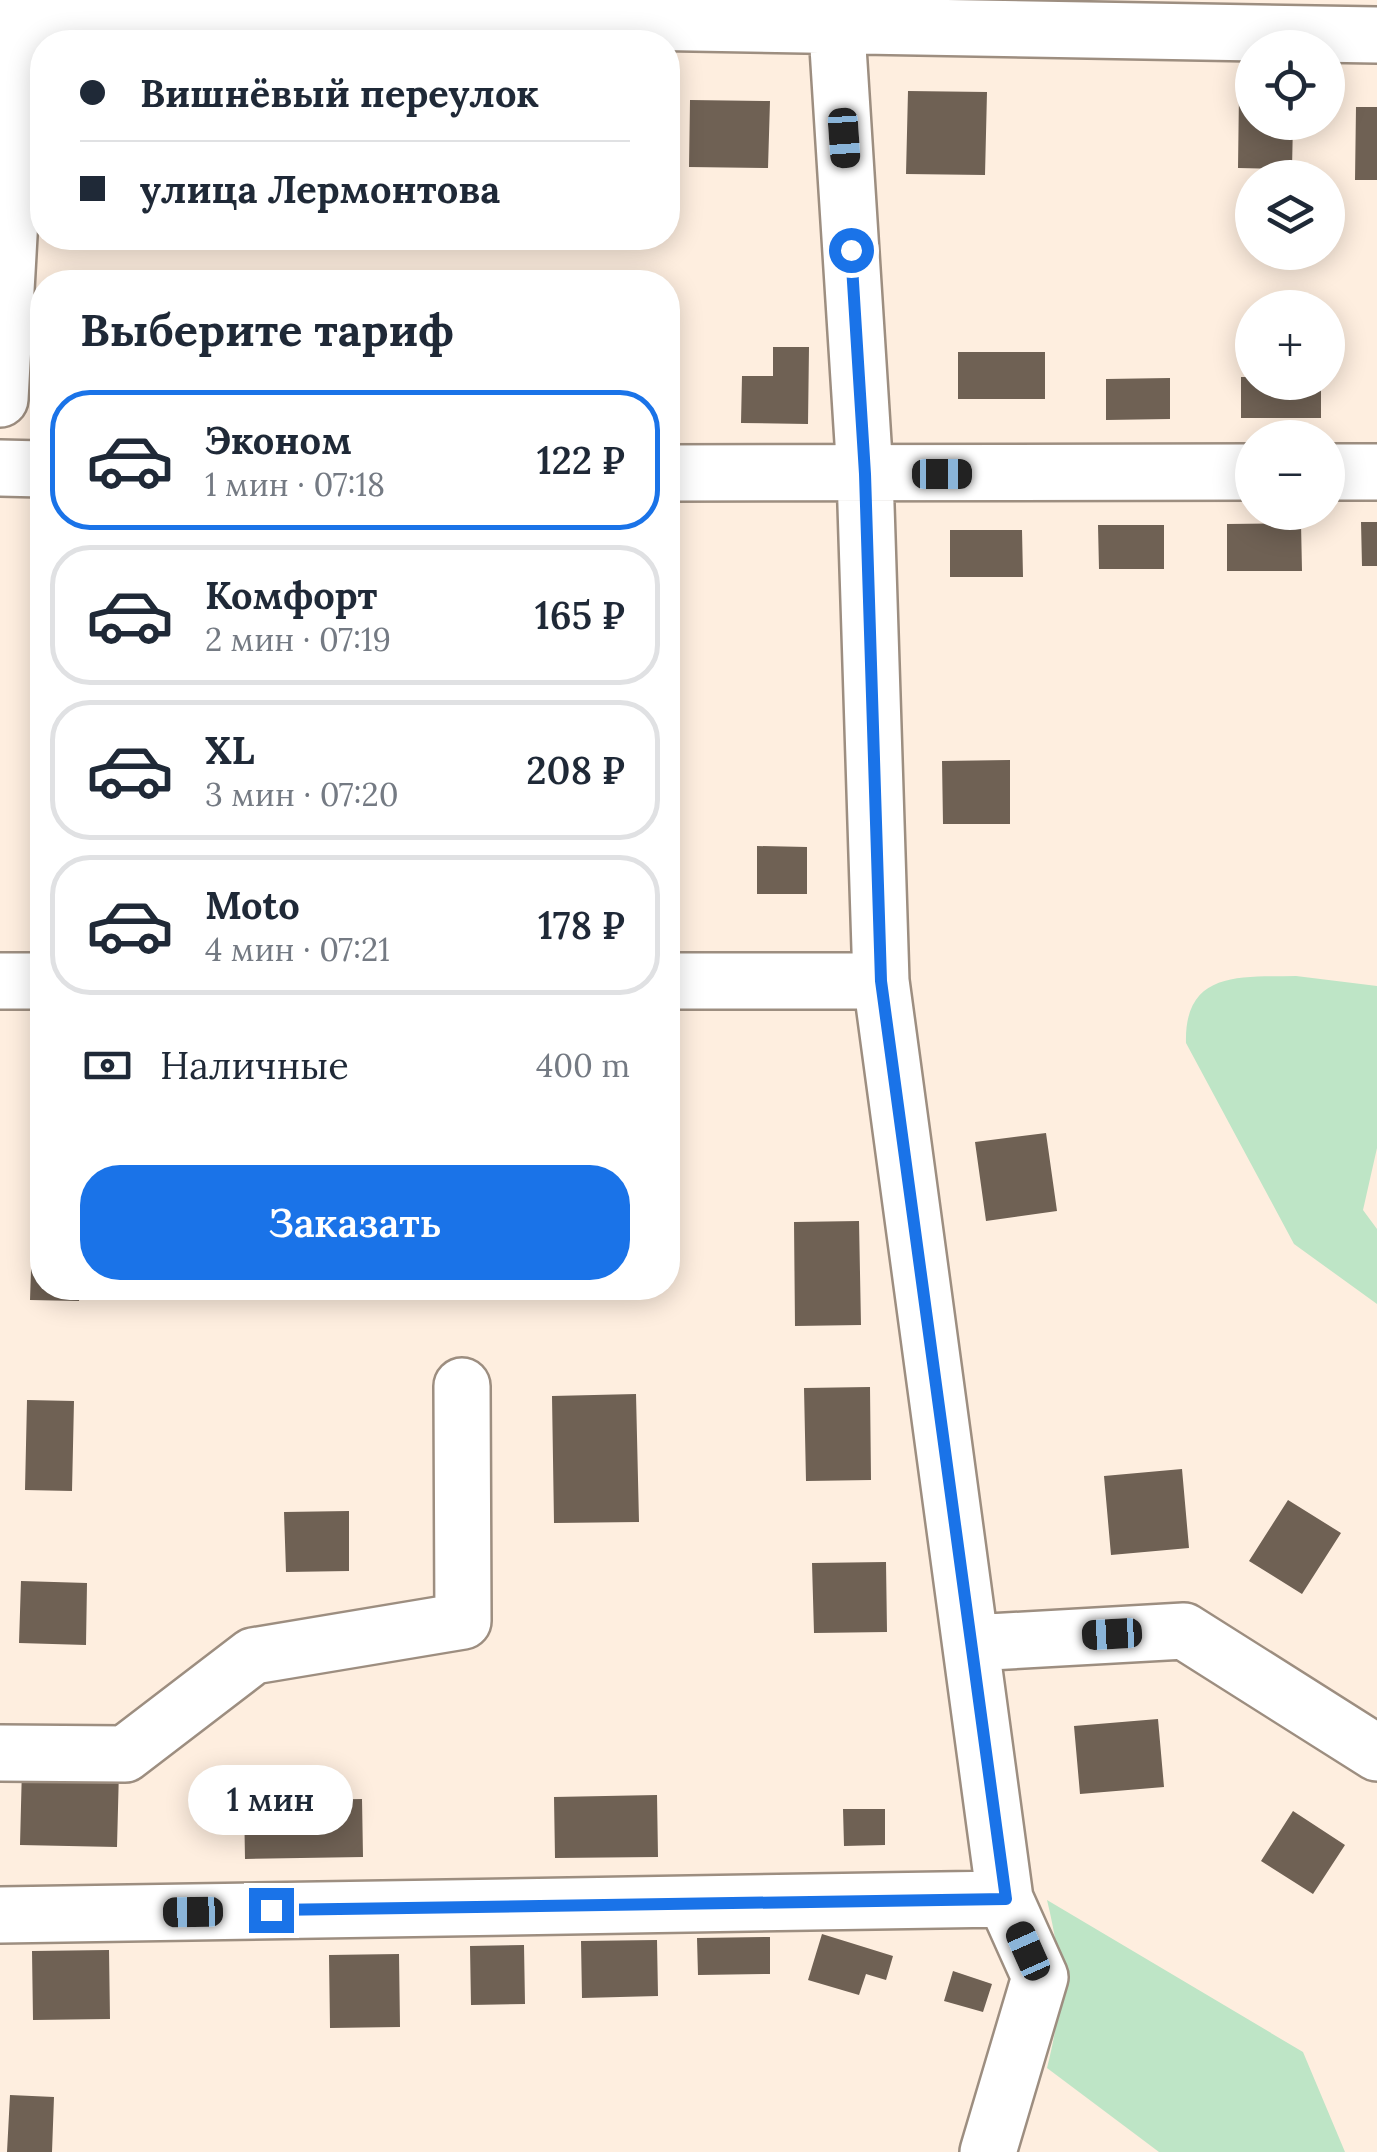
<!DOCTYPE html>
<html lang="ru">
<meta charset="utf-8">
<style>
:root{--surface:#fff;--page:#f2f2f3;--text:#1f2937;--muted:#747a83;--line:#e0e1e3;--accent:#1a73e8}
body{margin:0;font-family:Lora,serif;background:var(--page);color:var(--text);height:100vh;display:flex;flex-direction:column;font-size:38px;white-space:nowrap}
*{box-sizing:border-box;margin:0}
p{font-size:32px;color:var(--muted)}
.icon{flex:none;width:55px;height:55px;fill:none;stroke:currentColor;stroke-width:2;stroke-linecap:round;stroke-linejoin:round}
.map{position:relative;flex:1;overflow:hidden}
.panel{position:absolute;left:30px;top:270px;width:650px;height:1030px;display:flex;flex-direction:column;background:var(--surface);border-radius:40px;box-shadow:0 5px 25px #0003}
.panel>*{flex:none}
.guide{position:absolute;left:30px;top:30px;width:650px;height:220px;border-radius:40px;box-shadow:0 5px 25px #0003;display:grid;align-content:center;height:220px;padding:0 50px;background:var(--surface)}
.fabs{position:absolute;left:1235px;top:30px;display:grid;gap:20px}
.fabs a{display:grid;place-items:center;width:110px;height:110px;border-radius:50%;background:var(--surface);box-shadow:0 5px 25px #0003;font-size:50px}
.end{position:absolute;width:45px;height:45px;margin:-22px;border:12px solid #1a73e8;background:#fff;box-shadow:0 0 0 5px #fff}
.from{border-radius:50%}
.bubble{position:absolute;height:70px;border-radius:35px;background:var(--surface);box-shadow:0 5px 25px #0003;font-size:32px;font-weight:600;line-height:70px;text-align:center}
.car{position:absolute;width:30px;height:60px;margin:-30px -15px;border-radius:12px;box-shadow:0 0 8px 2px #0007;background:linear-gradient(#222 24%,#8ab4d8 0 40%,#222 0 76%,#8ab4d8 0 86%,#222 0)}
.guide b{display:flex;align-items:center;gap:35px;height:95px;font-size:38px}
.guide b+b{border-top:2px solid var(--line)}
.guide i{width:25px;height:25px;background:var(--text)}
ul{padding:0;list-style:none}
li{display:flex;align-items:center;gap:30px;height:140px;margin:0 20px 15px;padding:0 30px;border:5px solid var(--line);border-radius:40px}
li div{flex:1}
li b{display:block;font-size:38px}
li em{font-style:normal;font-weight:600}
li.current{border-color:var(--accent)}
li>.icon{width:90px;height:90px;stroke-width:1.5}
h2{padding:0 50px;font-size:45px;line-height:120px}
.pay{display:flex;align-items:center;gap:25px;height:110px;padding:0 50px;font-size:38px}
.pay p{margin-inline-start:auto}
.action{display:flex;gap:20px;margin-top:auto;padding:20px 50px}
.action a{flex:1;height:115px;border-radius:40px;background:var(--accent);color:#fff;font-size:40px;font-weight:600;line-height:115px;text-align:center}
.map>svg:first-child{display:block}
</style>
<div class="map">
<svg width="1377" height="2152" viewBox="0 0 1377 2152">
<rect width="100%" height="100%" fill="#feeedf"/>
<!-- green -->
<path fill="#bee5c6" d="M1296 976 1377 986V1148L1363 1210 1377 1229V1304L1294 1244 1186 1043C1184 970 1241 977 1296 976Z
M1047 1900 1303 2052 1345 2152H1159L1047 2068C1064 2000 1063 1967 1047 1900Z"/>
<!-- building -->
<path fill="#6f6154" d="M908 91 987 92 985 175 906 174Z
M1239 93 1252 94V122H1293L1292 169 1238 168Z
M690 100 770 101 768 168 689 167Z
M1356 107H1377V180H1355Z
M773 347H809L808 424 741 423 742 376H773Z
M958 352H1045V399H958Z
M1241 377H1252V382H1321V418H1241Z
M1170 378V419L1106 420V379Z
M1361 522H1377V566H1362Z
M1301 523 1302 571H1227V524Z
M1098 525H1164V569H1099Z
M950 530H1022L1023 577H950Z
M1010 760V824H943L942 761Z
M757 846 807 847V894H757Z
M668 859H671V896H668Z
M35 1058H42V1160H33Z
M668 1089H675V1146H668Z
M1046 1133 1057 1211 986 1221 975 1142Z
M859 1221 861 1325 795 1326 794 1222Z
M32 1241 42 1242V1288H80L79 1301 30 1300Z
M870 1387 871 1480 806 1481 804 1388Z
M636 1394 639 1522 554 1523 552 1396Z
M27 1400 74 1401 72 1491 25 1490Z
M1182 1469 1189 1548 1111 1555 1104 1476Z
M1288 1500 1341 1533 1302 1594 1249 1561Z
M349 1511V1571L286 1572 284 1512Z
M886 1562 887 1632 814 1633 812 1563Z
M21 1581 87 1583 86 1645 19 1643Z
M1158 1719 1164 1787 1080 1794 1074 1726Z
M22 1767 119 1770 117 1847 20 1845Z
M657 1795 658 1857 555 1858 554 1797Z
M362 1799 363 1857 245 1859 244 1801Z
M843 1809H885V1845L844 1846Z
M1293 1811 1345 1845 1313 1894 1261 1861Z
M822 1934 893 1956 886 1980 866 1974 859 1995 808 1980Z
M770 1937V1974L698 1975 697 1938Z
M657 1940 658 1996 582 1998 581 1941Z
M524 1945 525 2004 471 2005 470 1946Z
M109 1950 110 2019 33 2020 32 1951Z
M399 1954 400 2027 330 2028 329 1955Z
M953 1971 992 1984 983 2012 944 2001Z
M10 2095 54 2097 52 2152H7Z"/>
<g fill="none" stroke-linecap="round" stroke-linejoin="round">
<!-- minor casing -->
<g stroke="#9d8e80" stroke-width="60">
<path id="minor" d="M835 0 865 474 881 981 1005 1899
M0 11 1377 35
M0 399 22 0
M0 468 42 469
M1328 472H1377
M668 473 1252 472
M0 981H42
M668 981H881
M971 1643 1184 1631 1377 1753
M0 1753 125 1754 253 1656 463 1621 462 1386
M0 1915 1005 1899 1040 1977 988 2152"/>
</g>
<!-- minor -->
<use href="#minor" stroke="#fff" stroke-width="55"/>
</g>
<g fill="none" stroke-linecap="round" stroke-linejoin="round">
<!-- route -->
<path stroke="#1a73e8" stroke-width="12" d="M271 1910 1006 1899 881 981 865 474 851 250"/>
</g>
</svg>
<div class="fabs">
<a><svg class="icon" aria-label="locate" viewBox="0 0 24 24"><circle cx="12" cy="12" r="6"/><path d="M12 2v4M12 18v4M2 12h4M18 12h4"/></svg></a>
<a><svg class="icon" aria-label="layers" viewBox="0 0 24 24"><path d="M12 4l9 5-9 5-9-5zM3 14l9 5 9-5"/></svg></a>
<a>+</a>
<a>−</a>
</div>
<i class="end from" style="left:851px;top:250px"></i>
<i class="end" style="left:271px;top:1910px"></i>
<div class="bubble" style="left:188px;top:1765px;width:165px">1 мин</div>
<i class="car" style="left:844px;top:138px;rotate:176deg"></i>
<i class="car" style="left:942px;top:474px;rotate:90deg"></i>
<i class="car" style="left:1112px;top:1634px;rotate:267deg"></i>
<i class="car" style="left:193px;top:1912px;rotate:269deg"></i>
<i class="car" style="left:1028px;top:1951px;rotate:336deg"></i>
<div class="guide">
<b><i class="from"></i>Вишнёвый переулок</b>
<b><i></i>улица Лермонтова</b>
</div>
<section class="panel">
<h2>Выберите тариф</h2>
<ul>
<li class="current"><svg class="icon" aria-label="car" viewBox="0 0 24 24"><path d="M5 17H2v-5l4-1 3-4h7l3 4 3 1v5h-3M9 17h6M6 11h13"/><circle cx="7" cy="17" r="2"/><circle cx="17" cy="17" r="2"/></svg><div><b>Эконом</b><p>1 мин · 07:18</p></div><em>122 ₽</em></li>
<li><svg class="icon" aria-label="car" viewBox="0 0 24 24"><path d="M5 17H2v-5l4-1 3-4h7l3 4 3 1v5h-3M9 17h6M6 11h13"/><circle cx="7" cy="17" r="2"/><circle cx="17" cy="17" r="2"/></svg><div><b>Комфорт</b><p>2 мин · 07:19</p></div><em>165 ₽</em></li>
<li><svg class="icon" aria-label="car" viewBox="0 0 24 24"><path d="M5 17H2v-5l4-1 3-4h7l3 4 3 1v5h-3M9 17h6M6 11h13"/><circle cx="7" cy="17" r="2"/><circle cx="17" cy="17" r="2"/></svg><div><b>XL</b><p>3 мин · 07:20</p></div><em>208 ₽</em></li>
<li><svg class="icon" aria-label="car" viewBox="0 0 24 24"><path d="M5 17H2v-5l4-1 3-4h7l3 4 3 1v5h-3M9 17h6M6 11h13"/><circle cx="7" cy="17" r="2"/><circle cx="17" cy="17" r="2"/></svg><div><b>Moto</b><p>4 мин · 07:21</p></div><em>178 ₽</em></li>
</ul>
<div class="pay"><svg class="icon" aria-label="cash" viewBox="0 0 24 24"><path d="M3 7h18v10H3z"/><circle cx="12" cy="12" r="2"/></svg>Наличные<p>400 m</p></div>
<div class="action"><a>Заказать</a></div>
</section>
</div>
